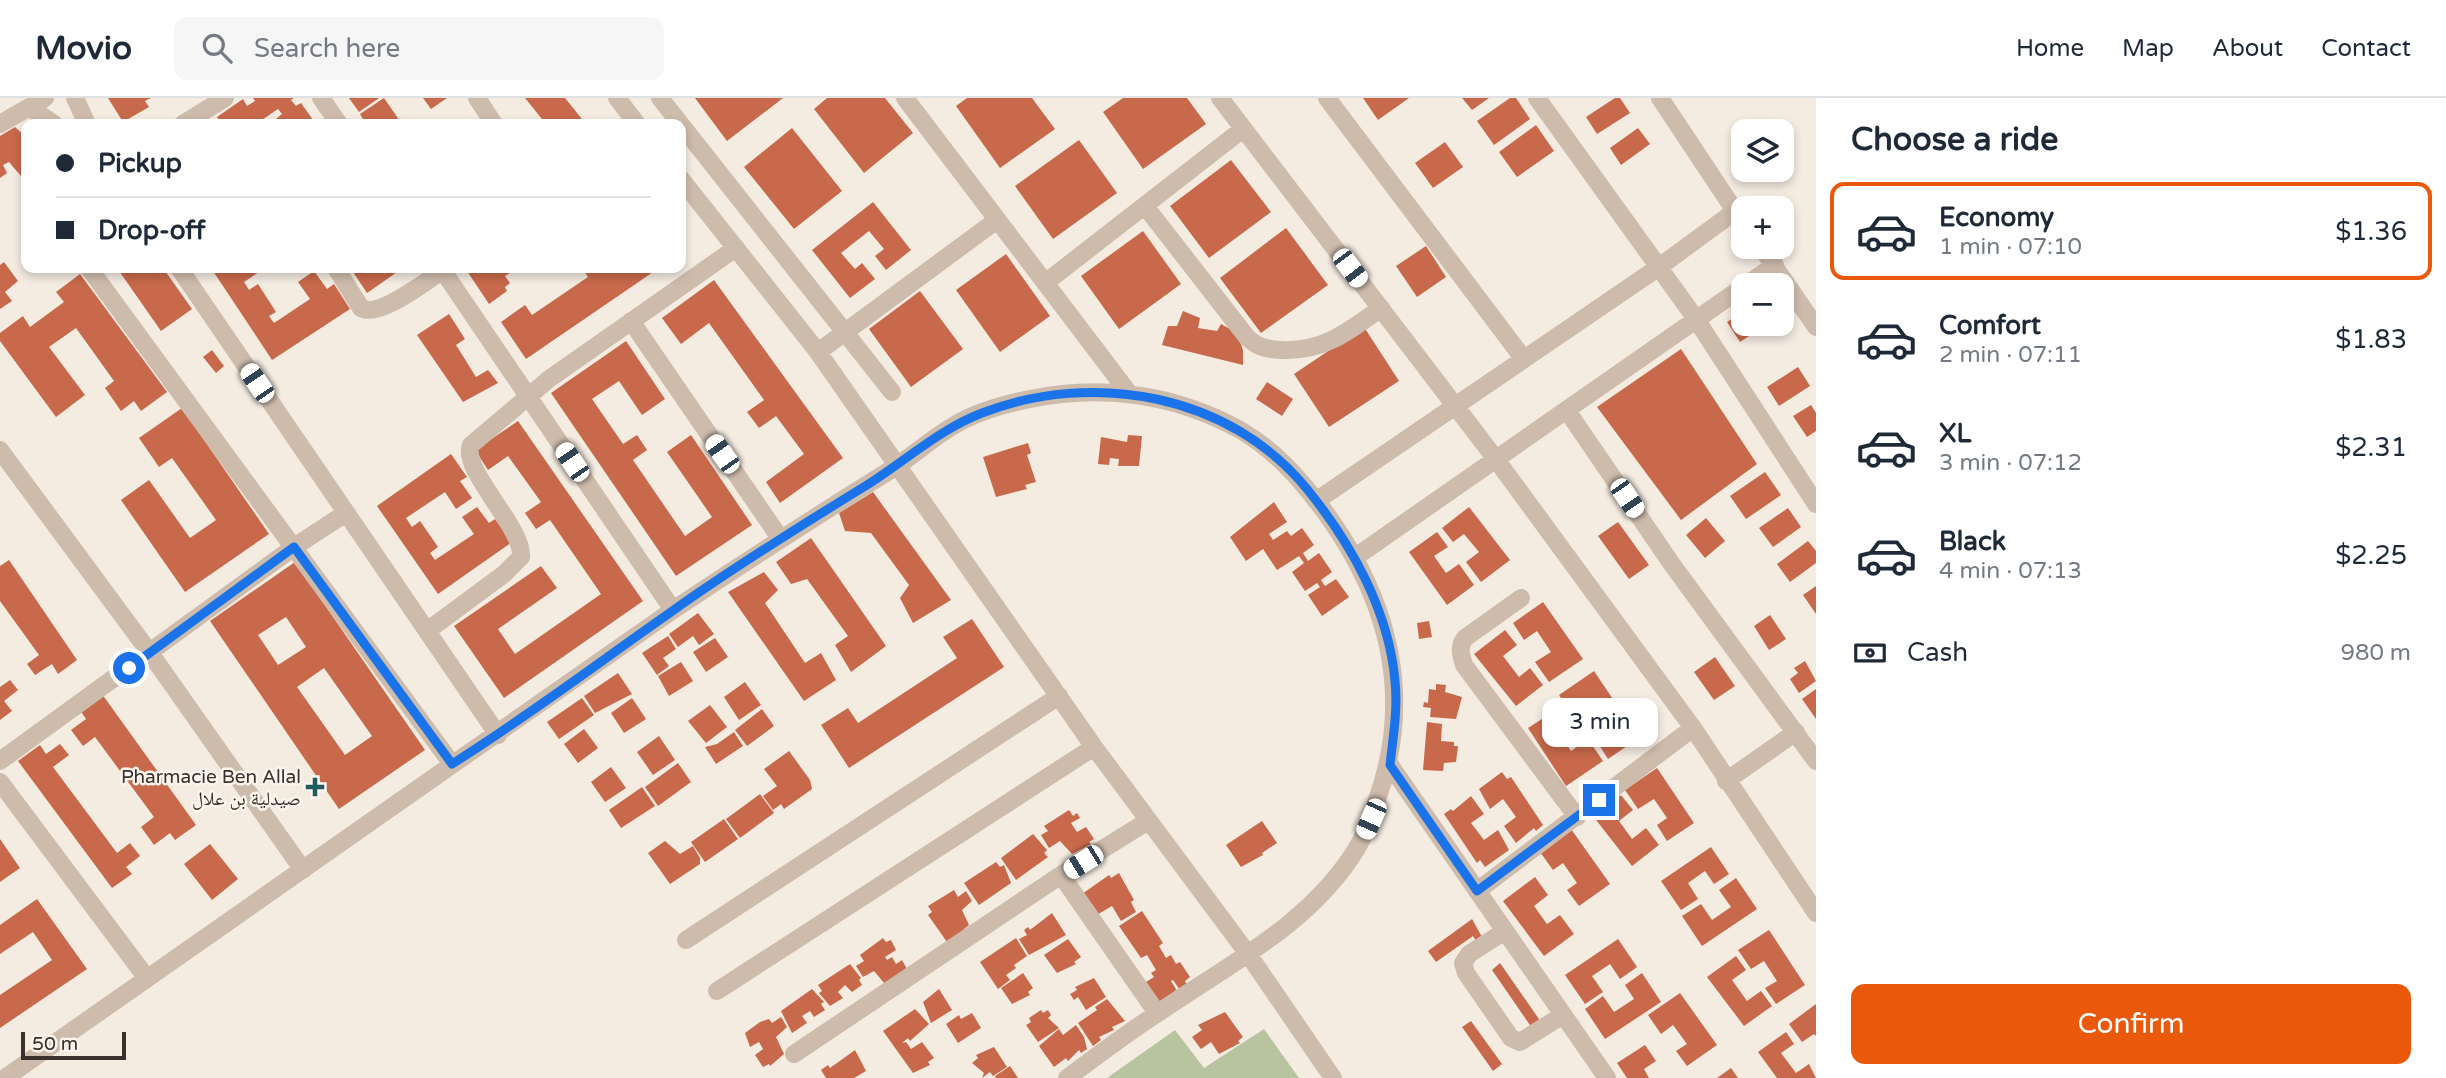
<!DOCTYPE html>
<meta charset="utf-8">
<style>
:root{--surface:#fff;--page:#f6f6f7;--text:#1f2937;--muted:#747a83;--line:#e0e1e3;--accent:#ea580c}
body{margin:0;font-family:"Varela Round","Noto Naskh Arabic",sans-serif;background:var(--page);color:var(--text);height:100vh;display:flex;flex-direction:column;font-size:26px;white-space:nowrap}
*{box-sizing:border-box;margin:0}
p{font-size:23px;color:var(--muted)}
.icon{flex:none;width:38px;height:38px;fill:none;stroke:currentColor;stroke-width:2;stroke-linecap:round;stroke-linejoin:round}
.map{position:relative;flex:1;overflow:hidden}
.side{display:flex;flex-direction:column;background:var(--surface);width:630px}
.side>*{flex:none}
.guide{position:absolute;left:21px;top:21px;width:665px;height:154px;border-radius:14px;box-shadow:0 4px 10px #0003;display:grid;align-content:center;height:154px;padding:0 35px;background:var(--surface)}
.tools{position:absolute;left:1731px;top:21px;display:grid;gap:14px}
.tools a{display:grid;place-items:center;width:63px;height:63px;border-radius:14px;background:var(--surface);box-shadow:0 4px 10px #0003;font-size:35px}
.scale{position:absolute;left:21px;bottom:18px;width:105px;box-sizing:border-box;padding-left:7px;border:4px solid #3b302b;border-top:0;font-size:19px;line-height:24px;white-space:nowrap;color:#3b302b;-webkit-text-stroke:5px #fbf5ee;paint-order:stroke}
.end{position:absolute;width:32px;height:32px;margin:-16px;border:9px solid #1a73e8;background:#fff;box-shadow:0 0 0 4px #fff}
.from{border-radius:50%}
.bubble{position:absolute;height:49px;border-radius:14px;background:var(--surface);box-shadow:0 4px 10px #0003;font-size:23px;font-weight:600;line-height:49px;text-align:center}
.car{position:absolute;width:21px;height:42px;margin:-21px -10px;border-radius:9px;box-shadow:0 0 5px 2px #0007;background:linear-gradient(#fff 24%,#345 0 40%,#fff 0 76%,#345 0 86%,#fff 0)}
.guide b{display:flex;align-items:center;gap:24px;height:66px;font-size:26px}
.guide b+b{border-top:2px solid var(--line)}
.guide i{width:18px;height:18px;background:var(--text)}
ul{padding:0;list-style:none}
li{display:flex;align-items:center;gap:21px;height:98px;margin:0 14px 10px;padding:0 21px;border:4px solid transparent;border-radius:14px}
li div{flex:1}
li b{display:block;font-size:26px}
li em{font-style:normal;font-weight:600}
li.active{border-color:var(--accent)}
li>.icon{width:63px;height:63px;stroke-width:1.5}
h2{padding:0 35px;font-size:32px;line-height:84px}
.pay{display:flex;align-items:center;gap:18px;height:77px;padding:0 35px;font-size:26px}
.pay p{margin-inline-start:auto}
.primary-button{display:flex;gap:14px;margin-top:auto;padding:14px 35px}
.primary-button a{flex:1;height:80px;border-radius:14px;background:var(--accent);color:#fff;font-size:28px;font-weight:600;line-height:80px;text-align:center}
header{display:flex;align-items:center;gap:42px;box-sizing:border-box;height:98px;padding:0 35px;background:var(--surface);border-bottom:2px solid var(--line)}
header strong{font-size:33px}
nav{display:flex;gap:38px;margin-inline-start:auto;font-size:24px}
.search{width:490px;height:63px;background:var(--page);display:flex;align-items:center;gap:18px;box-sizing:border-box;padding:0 24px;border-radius:14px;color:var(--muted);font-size:26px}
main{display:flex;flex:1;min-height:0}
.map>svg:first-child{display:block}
</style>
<header>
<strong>Movio</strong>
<div class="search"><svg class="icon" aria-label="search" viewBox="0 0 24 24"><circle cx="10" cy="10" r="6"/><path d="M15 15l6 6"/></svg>Search here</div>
<nav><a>Home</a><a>Map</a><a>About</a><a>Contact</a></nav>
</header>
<main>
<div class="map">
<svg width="1816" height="980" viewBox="0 0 1816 980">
<rect width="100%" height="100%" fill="#f4ebe1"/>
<!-- green -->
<path fill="#b8c4a0" d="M1264 931 1299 980H1107L1175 932 1204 970Z"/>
<!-- building -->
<path fill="#c8694b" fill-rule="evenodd" d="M108 0H151L145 3 149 9 123 24Z
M253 0H294L291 2 296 8 301 5 316 26H280L276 21 282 16 278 11 256 26H222L217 19 243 1 247 8 255 3Z
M349 0H379L359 14Z
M384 0 402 26H366L360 16Z
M423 0H447L431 11Z
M525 0H565L586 26H546Z
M695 0H783L727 43Z
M827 0H885L913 35 864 75 814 11Z
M967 0H1032L1055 31 1000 70 956 8Z
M1123 0H1187L1206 26 1143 71 1103 14Z
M1363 0H1409L1378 22Z
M1462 0H1489L1472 12Z
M1510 0H1516L1530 21 1494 47 1477 23Z
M1615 0H1620L1630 15 1597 36 1586 19Z
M1536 27 1554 53 1517 79 1499 54Z
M15 29 26 39V84L9 64 3 67 7 75 0 80V38Z
M792 30 842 93 794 131 744 69Z
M1638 30 1650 46 1621 67 1610 50Z
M1079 42 1117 95 1053 141 1015 88Z
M1445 44 1463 69 1433 90 1415 65Z
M1231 62 1271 114 1209 160 1170 108Z
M873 104 911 152 886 172 875 158 884 151 869 133 841 155 855 171 862 165 875 181 850 200 812 152Z
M1286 130 1328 187 1261 235 1220 180Z
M1143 133 1181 186 1119 231 1081 178Z
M1426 148 1446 179 1417 199 1396 168Z
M1006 156 1050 218 1000 254 956 192Z
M4 164 18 183 5 194 12 203 0 211V167Z
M117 170H163L192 211 161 233Z
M217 170H265L244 184 249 192 258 186 276 214 269 218 274 225 310 201 298 184 314 173 327 191 334 186 350 211 272 262 213 173Z
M353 170H403L367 195 351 171Z
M465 170H517L505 178 510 185 505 189 507 193 489 206Z
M582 170H659L526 261 501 224 525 207 532 217 588 179Z
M80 176 167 294 141 313 134 303 121 313 105 290 114 283 76 230 49 249 85 297 56 319 0 243V235L23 218 30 229 64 204 56 194Z
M714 182 843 360 780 405 766 384 804 356 776 318 759 330 747 314 764 302 709 225 681 246 662 220Z
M920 193 963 251 911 289 869 231Z
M1183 213 1200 220 1198 230 1217 233 1221 226 1237 235 1243 252V267L1162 247 1168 228H1177Z
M1743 213V226H1767L1740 244 1727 224Z
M449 216 465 241 456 247 476 279 488 272 498 285 463 304 417 237Z
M1364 229 1399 283 1329 329 1294 276Z
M626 243 665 301 642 317 619 283 592 301 623 346 637 337 647 352 633 362 685 438 712 419 667 354 691 337 752 427 676 478 551 295Z
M1681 251 1757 366 1681 422 1597 309Z
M212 252 224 268 216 275 203 259Z
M1798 269 1810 288 1779 308 1767 289Z
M1267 284 1293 301 1282 318 1256 301Z
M1811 307 1816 315V333L1807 339 1793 318Z
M182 310 269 436 185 494 121 402 149 382 190 440 216 422 172 360 159 369 139 340Z
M518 323 643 503 504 600 454 528 541 468 557 490 498 531 515 556 601 496 550 422 536 431 525 415 541 404 508 358 488 372 475 352Z
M1128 337 1142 338 1139 368H1118L1119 361 1110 360 1109 367 1098 366 1101 339 1127 344Z
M1028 345 1031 355 1027 357 1036 384 1025 387 1027 391 996 399 983 359Z
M451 356 467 379 460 383 472 400 456 411 445 394 406 420 412 429 420 423 438 449 430 455 435 462 474 436 462 419 477 409 489 425 495 421 512 444 438 496 377 408Z
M1765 374 1781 397 1746 421 1730 398Z
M873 394 951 502 913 525 900 500 909 487 871 435 845 433 839 415Z
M1274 404 1287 424 1269 436 1273 442 1287 433 1291 438 1302 430 1314 447 1303 455 1308 463 1319 455 1332 474 1321 482 1325 488 1336 481 1349 499 1322 518 1308 497 1320 489 1317 485 1305 493 1292 474 1304 465 1299 458 1277 472 1263 451 1246 463 1230 439Z
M1469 409 1510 462 1481 484 1466 464 1479 454 1464 436 1453 444 1442 430Z
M1788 410 1801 429 1773 449 1759 430Z
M1706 420 1725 443 1705 460 1686 437Z
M1618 424 1649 467 1629 481 1598 438Z
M1437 434 1448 449 1434 458 1446 475 1459 466 1474 487 1447 507 1409 454Z
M811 440 886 548 851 574 835 547 848 538 807 481 791 486 776 464Z
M1808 443 1816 453V465L1790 484 1777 466Z
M9 462 77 562 58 576 52 566 35 577 27 566 39 557 0 503V468Z
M295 464 425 652 339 711 210 523ZM286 519 306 549 278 567 258 537ZM324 570 372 638 345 657 297 589Z
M764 474 778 492 765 505 805 565 821 555 836 582 804 603 728 494Z
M1816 488V516L1803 497Z
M1543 504 1583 561 1549 584 1535 564 1551 554 1537 533 1524 542 1513 525Z
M698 515 714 536 699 547 693 538 678 549 669 536Z
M1770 517 1786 541 1769 552 1754 528Z
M972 521 1004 569 849 670 821 627 848 610 858 625 957 560 943 539Z
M1429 523 1432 539 1419 541 1417 525Z
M1505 532 1517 547 1503 558 1519 579 1530 570 1543 587 1516 608 1474 556Z
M668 538 676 551 663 560 669 568 657 577 642 555Z
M715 540 728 559 706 574 693 554Z
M1715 559 1735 588 1714 602 1694 574Z
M1805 563 1816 583 1799 595 1790 581 1798 575 1794 570Z
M681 564 693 583 669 598 658 578Z
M1594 573 1639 640 1608 661 1592 636 1604 628 1591 609 1574 620 1559 597Z
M618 575 632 596 595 615 584 598Z
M10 582 18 592 4 603 12 613 0 622V589Z
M745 584 761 607 739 622 724 599Z
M1436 586 1446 587 1445 594 1462 599 1456 621 1430 619 1431 610 1423 609 1424 604 1428 605 1429 591 1436 592Z
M1816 591V621L1802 601Z
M102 596 196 727 175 742 170 735 154 747 141 729 154 719 95 639 83 648 71 632 86 621 80 612Z
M582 600 594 617 559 641 547 624Z
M632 600 646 621 624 635 611 615Z
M710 607 727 629 706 645 688 623Z
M1559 610 1568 623 1556 631 1571 653 1588 641 1603 663 1566 688 1528 630Z
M762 611 774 628 747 648 735 632Z
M1427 624 1442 626 1441 643 1454 644V648H1458L1456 664 1444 665 1443 673 1423 672Z
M584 631 598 650 578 665 564 646Z
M734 634 743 648 716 666 705 649 717 646Z
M659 638 675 662 653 677 637 654Z
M60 646 69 657 53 669 117 755 130 745 140 758 126 769 132 776 112 790 18 663 40 647 46 656Z
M789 653 810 682 812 691 784 711 781 706 773 712 763 698 777 688 764 671Z
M678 665 691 684 658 708 645 689Z
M611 669 626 690 605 704 591 684Z
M1657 670 1694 725 1667 743 1657 727 1667 720 1654 701 1638 711 1625 692Z
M1502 674 1507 681 1511 679 1543 727 1536 733 1534 730 1516 745 1504 728 1516 719 1503 701 1490 711 1479 691Z
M642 689 655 708 621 730 609 712Z
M760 696 774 715 740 740 726 721Z
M1621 697 1633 712 1619 723 1632 741 1646 730 1659 747 1632 768 1593 718Z
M1471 698 1484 716 1471 725 1484 742 1498 732 1509 752 1485 769 1480 762 1477 765 1444 716 1451 711 1453 713Z
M1069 712 1073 718 1077 715 1080 720 1071 725 1077 734 1086 729 1094 741 1089 744 1091 746 1072 756 1060 743 1049 750 1041 737 1048 733 1044 728Z
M724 721 738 741 705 764 691 744Z
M1262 723 1277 745 1262 755 1263 757 1241 769 1226 747Z
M1571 731 1610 786 1579 808 1567 792 1577 785 1563 765 1553 772 1540 754Z
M1033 736 1047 752 1044 755 1048 759 1016 782 1001 760Z
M0 741 20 770 0 784Z
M665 743 680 756 693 748 700 760V766L670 786 648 755Z
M210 746 238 781 212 802 184 766Z
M1711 749 1729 776 1714 786 1705 773 1688 785 1698 801 1681 812 1661 783Z
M996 764 1000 769 1004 767 1011 785 979 807 964 785Z
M1119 775 1134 802 1131 804 1136 814 1121 823 1112 808 1095 818 1082 796 1109 777 1111 780Z
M1535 779 1548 797 1534 808 1547 826 1560 817 1574 836 1544 858 1503 803Z
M1736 780 1757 811 1702 848 1682 818 1701 806 1712 822 1731 809 1719 792Z
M954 792 958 799 966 793 972 803 962 812 969 827 964 831 966 834 947 844 928 817 932 814 928 808Z
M37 801 87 871 0 930V897L52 862 33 834 0 856V827Z
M1142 813 1163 845 1159 848 1166 860 1171 857 1176 866 1180 864 1190 879 1185 883 1187 887 1180 892 1173 882 1171 883 1176 891 1174 896 1159 905 1146 884 1154 879 1151 875 1156 872 1147 857 1141 860 1119 828Z
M1052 815 1066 837 1029 857 1019 841 1027 837 1024 832 1028 829 1030 832Z
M1472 821 1482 839 1476 843 1473 838 1436 864 1428 853Z
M1769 832 1805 887 1776 906 1765 890 1777 883 1764 863 1751 871 1738 852Z
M883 840 886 844 891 842 896 852 885 859 887 862 892 859 896 866 902 862 907 871 885 886 874 873 863 879 856 868 864 863 860 857Z
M1016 840 1027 858 1014 867 1016 870 1006 877 1010 882 998 891 980 864Z
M1068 841 1081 859 1074 864 1076 866 1057 875 1044 857Z
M1618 841 1637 869 1620 881 1610 866 1592 878 1603 894 1585 906 1565 877Z
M1736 858 1746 872 1732 882 1747 903 1761 893 1772 908 1744 928 1707 879Z
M1500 865 1541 924 1532 930 1492 872Z
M850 866 861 880 859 882 862 887 852 894 845 887 838 894 843 900 830 908 819 895 822 893 818 887Z
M1023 875 1033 890 1028 894 1030 897 1012 906 1001 890Z
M1642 875 1661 904 1605 941 1585 911 1603 898 1614 914 1634 901 1625 887Z
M1094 880 1106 899 1086 912 1078 899 1074 902 1070 896 1077 892 1075 889Z
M812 891 824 904 821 906 825 912 814 919 810 913 802 918 807 925 792 935 781 913Z
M939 891 952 912 931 925 923 904Z
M1680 895 1717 947 1687 968 1676 953 1687 946 1673 927 1661 936 1648 917Z
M1107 901 1125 923 1112 929 1114 932 1099 939 1101 942 1093 948 1078 925 1097 912 1095 909Z
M1816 906V938L1814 936 1802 944 1789 926Z
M915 911 929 926 910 943 908 940 902 945 906 944 911 951 922 944 934 960 928 964 930 967 913 975 883 933Z
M1041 912 1043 915 1048 912 1051 917 1048 920 1059 930 1038 944 1026 927 1031 924 1029 920Z
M1225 914 1243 939 1238 943 1240 945 1219 956 1211 944 1201 951 1192 939 1202 932 1198 927Z
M972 915 981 930 958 945 946 926 959 917 961 921Z
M781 919 787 929 776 939 784 956 770 968 769 966 763 969 755 957 763 951 759 944 750 949 745 935 760 924 769 921 772 925Z
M1471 923 1502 966 1493 973 1462 929Z
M1076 927 1084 939 1087 951 1081 955 1079 952 1068 963 1066 960 1054 969 1039 948 1059 931 1063 937Z
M1786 934 1794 946 1781 955 1796 975 1809 966 1816 980H1777L1758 954Z
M1645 947 1656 963 1644 971 1649 980H1627L1617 965Z
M994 949 1007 969 993 978 990 974 982 980 984 975 972 965 978 960 976 957Z
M855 952 866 973 854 980H826L821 972 828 967 830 970Z
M1010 968 1018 980H996L995 978Z
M1731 970 1738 980H1717Z"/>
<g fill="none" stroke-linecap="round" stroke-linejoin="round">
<!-- minor -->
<path stroke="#cdbbac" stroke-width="18" d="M75 0 87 26
M321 0 339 26
M477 0 494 26
M617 0 637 26
M660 0 892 294
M905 0 1128 294
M1220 0 1495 360 1693 630 1816 815
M1327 0 1523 260
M1537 0 1696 221 1816 406
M1660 0 1743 125
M29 9 54 26
M0 26 45 0
M183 26 225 0
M681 81 818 254 1094 649 1248 856 1333 980
M1145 108 1246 238C1256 249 1266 251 1281 252 1323 254 1348 234 1381 210
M1761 149 1816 229
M89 170 452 666
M179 170 498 637
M336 170 361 210C379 221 429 181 446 170
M441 170 673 512
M1045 185 1243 31
M1746 187 1775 167
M631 223 780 440
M818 254 997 122
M1568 314 1671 465 1816 663
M0 352 150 555 303 772
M1316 403 1659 169 1734 114
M1354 460 1743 189
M1521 500 1465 540C1458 549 1461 557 1464 567L1577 719
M427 533 504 476 521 459C524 430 460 371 471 347L549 281 736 150
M0 663 294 449 346 415
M1390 667 1607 980
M1726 683 1796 634
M0 684 146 879
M1061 777 1157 915
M1477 793 1693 630
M1505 833 1469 856 1463 865 1466 875 1511 940 1520 944 1563 917
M686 842 1059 598
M717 893 1094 649
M794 956 1061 777 1148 723
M5 980 673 512C745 464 818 417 892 371 913 358 932 340 953 328 976 314 1005 306 1030 301 1102 286 1175 296 1240 332 1275 352 1301 382 1325 414 1389 502 1414 598 1377 702 1372 718 1366 735 1357 750 1311 826 1229 866 1158 915 1127 935 1097 958 1067 980"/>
</g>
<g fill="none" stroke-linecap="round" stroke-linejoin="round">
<!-- route -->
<path stroke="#1a73e8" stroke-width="9" d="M129 570 294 449 452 666C527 619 598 565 671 514 734 469 800 428 867 387 905 363 940 331 982 315 1093 272 1230 296 1307 391 1351 445 1389 513 1395 583 1398 611 1393 639 1390 667L1477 793 1599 702"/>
</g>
<!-- markers -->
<path fill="#1f5a5e" stroke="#fbf5ee" stroke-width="2.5" d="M311.5 678.5h7v7h7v7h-7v7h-7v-7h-7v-7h7z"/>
<g text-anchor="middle" stroke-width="5" stroke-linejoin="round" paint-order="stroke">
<!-- poi labels -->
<g font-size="19" fill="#3b302b" stroke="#fbf5ee" text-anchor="end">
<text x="301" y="685">Pharmacie Ben Allal<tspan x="301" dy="22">صيدلية بن علال</tspan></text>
</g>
</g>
</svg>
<div class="tools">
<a><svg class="icon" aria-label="layers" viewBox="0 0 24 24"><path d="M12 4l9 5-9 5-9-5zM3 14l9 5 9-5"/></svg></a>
<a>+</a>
<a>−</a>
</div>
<div class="scale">50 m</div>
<i class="end from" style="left:129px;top:570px"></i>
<i class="end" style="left:1599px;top:702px"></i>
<div class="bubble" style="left:1542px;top:600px;width:116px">3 min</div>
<i class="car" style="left:1350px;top:170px;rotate:143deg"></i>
<i class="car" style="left:257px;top:285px;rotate:326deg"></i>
<i class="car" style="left:722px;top:356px;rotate:325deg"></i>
<i class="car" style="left:572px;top:364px;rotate:326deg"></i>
<i class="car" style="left:1627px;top:400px;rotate:146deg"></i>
<i class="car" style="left:1371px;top:721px;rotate:204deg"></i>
<i class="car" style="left:1083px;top:764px;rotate:238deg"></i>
<div class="guide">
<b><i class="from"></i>Pickup</b>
<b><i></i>Drop-off</b>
</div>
</div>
<section class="side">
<h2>Choose a ride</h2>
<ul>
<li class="active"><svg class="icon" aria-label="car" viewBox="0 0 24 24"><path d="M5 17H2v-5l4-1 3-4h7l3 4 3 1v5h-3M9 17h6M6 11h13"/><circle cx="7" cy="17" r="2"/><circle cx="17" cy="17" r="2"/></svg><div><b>Economy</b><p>1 min · 07:10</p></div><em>$1.36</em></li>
<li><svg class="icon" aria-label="car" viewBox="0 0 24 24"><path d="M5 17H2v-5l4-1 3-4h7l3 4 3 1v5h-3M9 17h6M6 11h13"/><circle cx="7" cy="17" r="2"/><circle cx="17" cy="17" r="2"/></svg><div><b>Comfort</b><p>2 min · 07:11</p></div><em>$1.83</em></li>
<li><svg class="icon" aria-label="car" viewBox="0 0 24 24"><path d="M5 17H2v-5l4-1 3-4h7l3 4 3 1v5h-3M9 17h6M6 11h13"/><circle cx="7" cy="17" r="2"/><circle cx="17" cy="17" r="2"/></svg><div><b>XL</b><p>3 min · 07:12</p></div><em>$2.31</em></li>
<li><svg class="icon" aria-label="car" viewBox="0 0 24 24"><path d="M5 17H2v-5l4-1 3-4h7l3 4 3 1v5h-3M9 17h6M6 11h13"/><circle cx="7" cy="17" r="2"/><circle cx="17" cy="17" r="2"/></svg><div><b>Black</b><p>4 min · 07:13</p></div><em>$2.25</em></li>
</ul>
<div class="pay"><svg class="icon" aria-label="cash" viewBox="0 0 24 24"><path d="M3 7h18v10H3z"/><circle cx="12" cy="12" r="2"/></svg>Cash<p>980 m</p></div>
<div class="primary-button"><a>Confirm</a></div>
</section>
</main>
